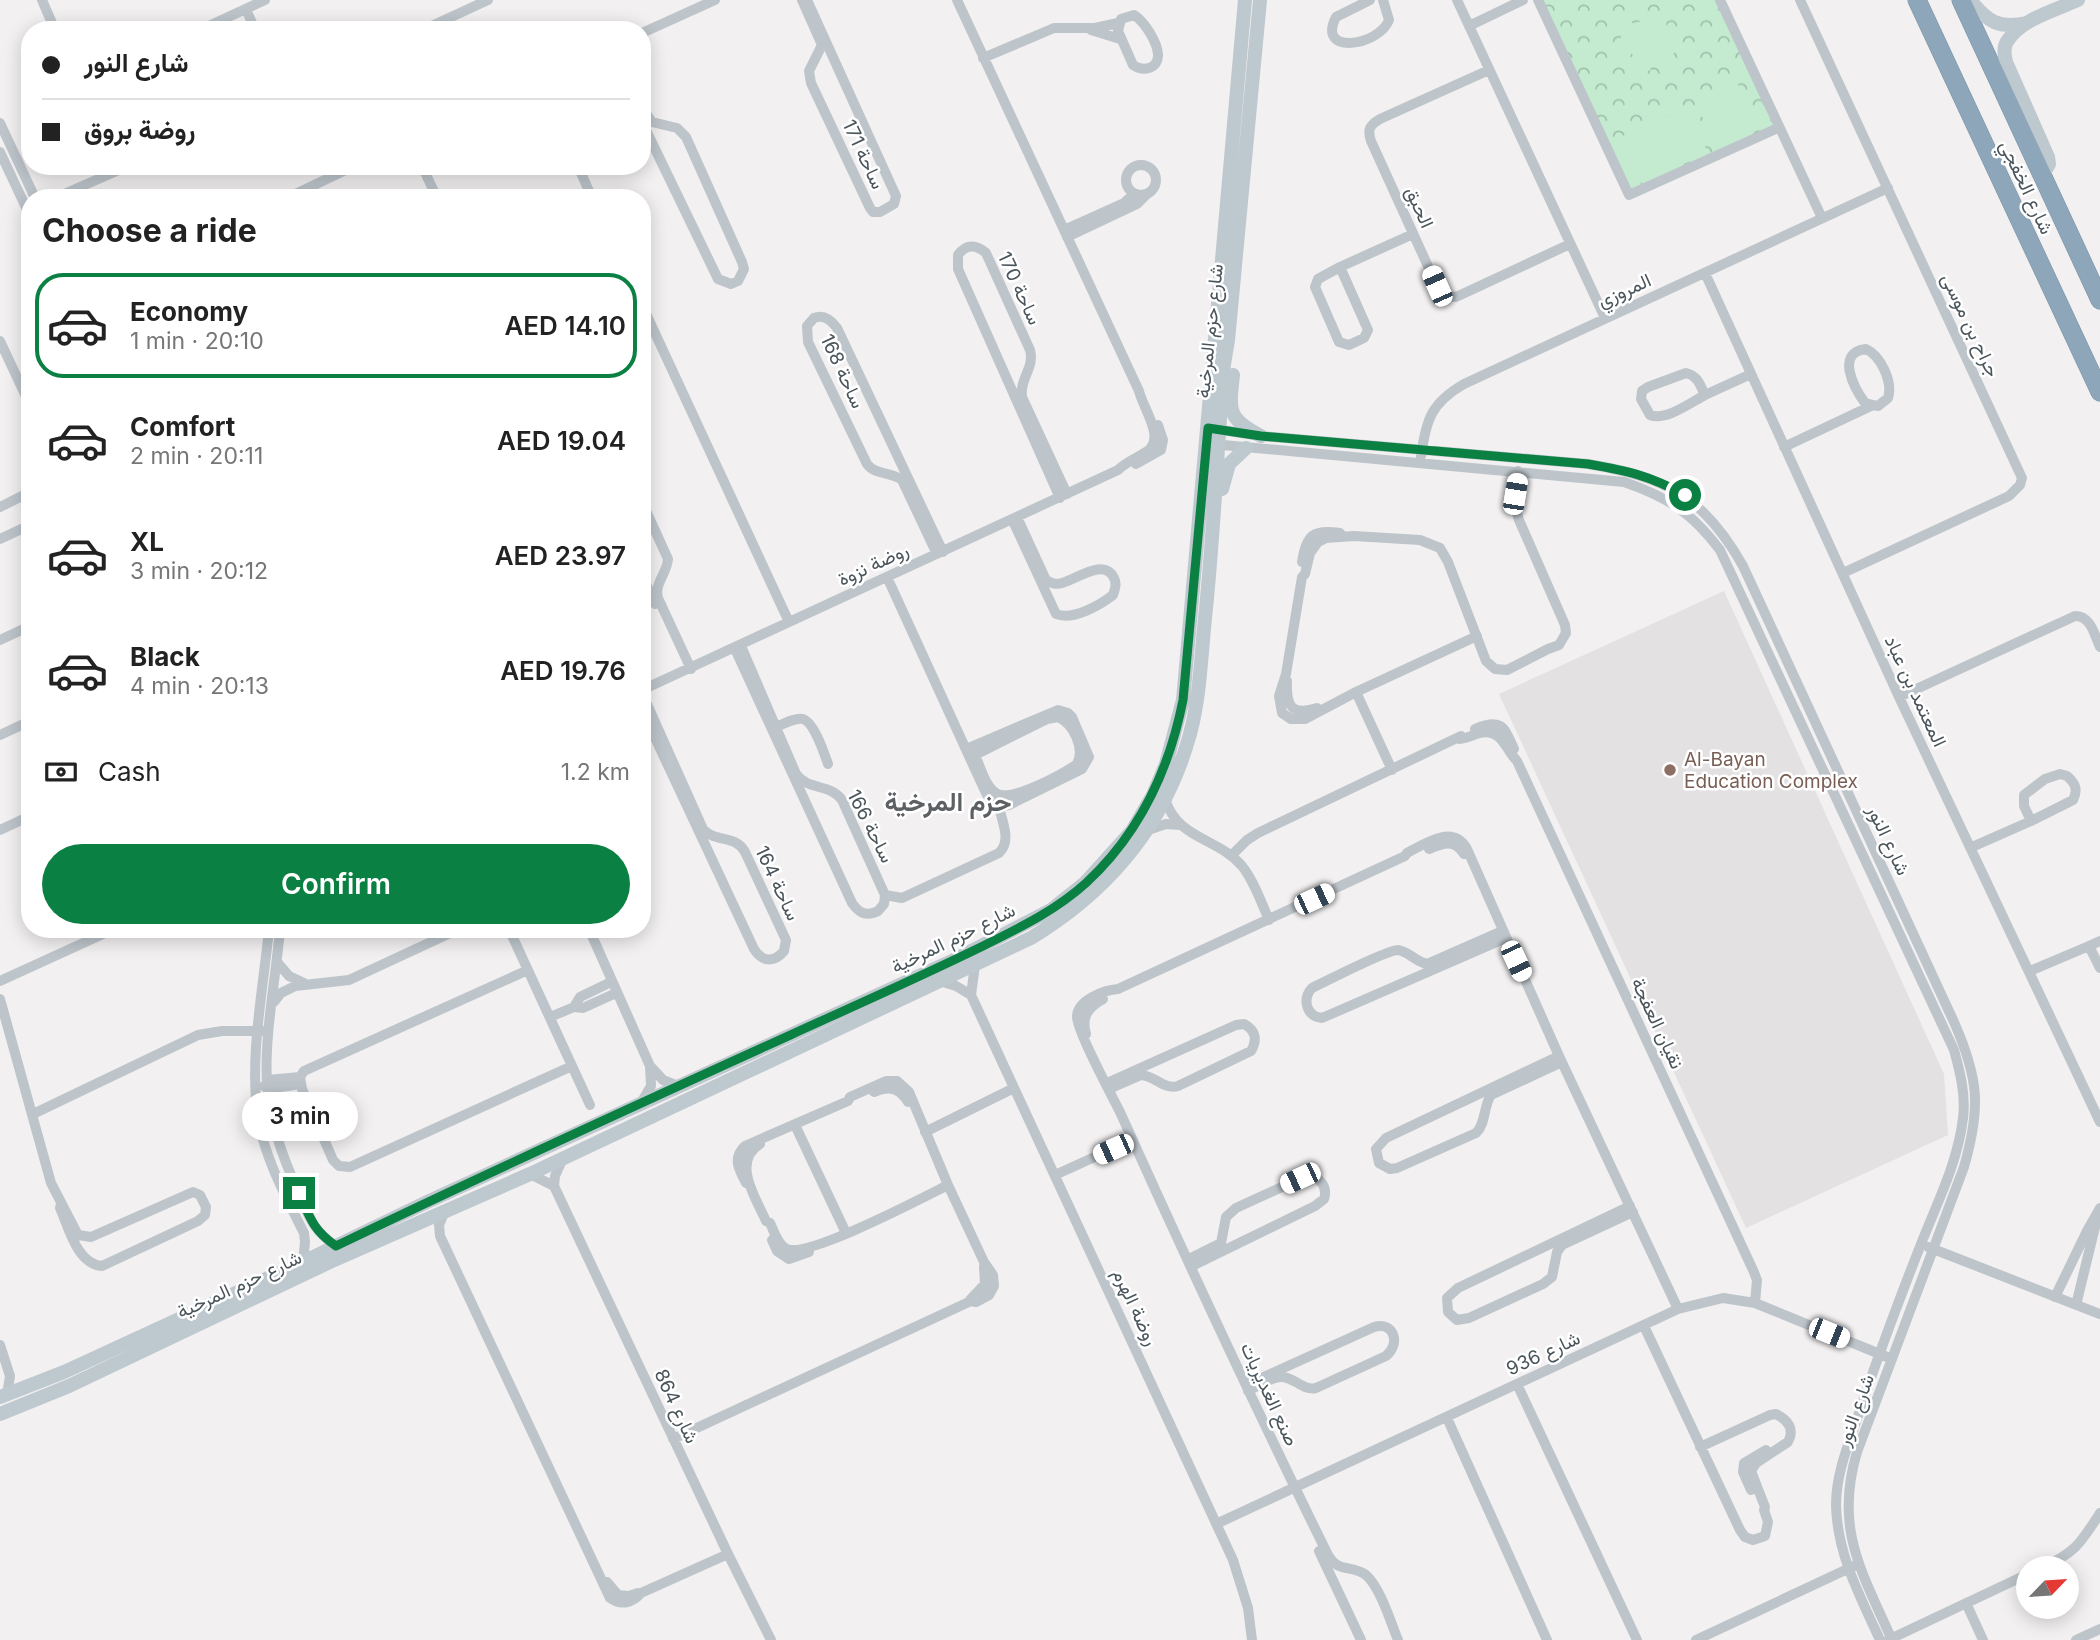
<!DOCTYPE html>
<meta charset="utf-8">
<style>
:root{--surface:#fff;--page:#f6f6f6;--text:#222;--muted:#767676;--line:#e0e0e0;--accent:#0b8043}
body{margin:0;font-family:Inter,Vazirmatn,sans-serif;background:var(--page);color:var(--text);height:100vh;display:flex;flex-direction:column;font-size:26px;white-space:nowrap}
*{box-sizing:border-box;margin:0}
p{font-size:23px;color:var(--muted)}
.icon{flex:none;width:38px;height:38px;fill:none;stroke:currentColor;stroke-width:2;stroke-linecap:round;stroke-linejoin:round}
.map{position:relative;flex:1;overflow:hidden}
.side{position:absolute;left:21px;top:189px;width:630px;height:749px;display:flex;flex-direction:column;background:var(--surface);border-radius:28px;box-shadow:0 4px 18px #0003}
.side>*{flex:none}
.hud{position:absolute;left:21px;top:21px;width:630px;height:154px;border-radius:28px;box-shadow:0 4px 18px #0003;display:grid;align-content:center;height:154px;padding:0 21px;background:var(--surface)}
.needle{width:46px;rotate:65deg}
.controls{position:absolute;left:2016px;top:1556px;display:grid;gap:14px}
.controls a{display:grid;place-items:center;width:63px;height:63px;border-radius:50%;background:var(--surface);box-shadow:0 4px 18px #0003;font-size:35px}
.end{position:absolute;width:32px;height:32px;margin:-16px;border:9px solid #0b8043;background:#fff;box-shadow:0 0 0 4px #fff}
.from{border-radius:50%}
.bubble{position:absolute;height:49px;border-radius:24px;background:var(--surface);box-shadow:0 4px 18px #0003;font-size:23px;font-weight:600;line-height:49px;text-align:center}
.car{position:absolute;width:21px;height:42px;margin:-21px -10px;border-radius:9px;box-shadow:0 0 5px 2px #0007;background:linear-gradient(#fff 24%,#345 0 40%,#fff 0 76%,#345 0 86%,#fff 0)}
.hud b{display:flex;align-items:center;gap:24px;height:66px;font-size:26px}
.hud b+b{border-top:2px solid var(--line)}
.hud i{width:18px;height:18px;background:var(--text)}
ul{padding:0;list-style:none}
li{display:flex;align-items:center;gap:21px;height:105px;margin:0 14px 10px;padding:0 7px;border:4px solid transparent;border-radius:28px}
li div{flex:1}
li b{display:block;font-size:26px}
li em{font-style:normal;font-weight:600}
li.on{border-color:var(--accent)}
li>.icon{width:63px;height:63px;stroke-width:1.5}
h2{padding:0 21px;font-size:32px;line-height:84px}
.pay{display:flex;align-items:center;gap:18px;height:77px;padding:0 21px;font-size:26px}
.pay p{margin-inline-start:auto}
.action{display:flex;gap:14px;margin-top:auto;padding:14px 21px}
.action a{flex:1;height:80px;border-radius:42px;background:var(--accent);color:#fff;font-size:28px;font-weight:600;line-height:80px;text-align:center}
.map>svg:first-child{display:block}
</style>
<div class="map">
<svg width="2100" height="1640" viewBox="0 0 2100 1640">
<defs>
<pattern id="park-crowns" width="20" height="18" patternUnits="userSpaceOnUse" patternTransform="scale(1.75)"><rect width="20" height="18" fill="#c4ead0"/><path d="M2 6a3 3 0 1 1 6 0M12 15a3 3 0 1 1 6 0" fill="none" stroke="#a1c0ac"/></pattern>
</defs>
<rect width="100%" height="100%" fill="#f2f0f0"/>
<!-- education -->
<path fill="#e3e1e2" d="M1724 591 1944 1074 1948 1135 1746 1228 1499 694Z"/>
<!-- park -->
<path fill="url(#park-crowns)" d="M1541 0H1716L1774 125 1629 191Z"/>
<!-- garden -->
<path fill="#c4ead0" d="M1647 11 1668 18 1666 24 1672 39 1680 37 1670 63 1666 58 1649 64 1651 71 1630 65 1627 59 1633 56 1627 43 1623 45 1619 42 1628 20 1634 24 1646 19Z
M1738 84 1759 128 1716 148 1696 103Z
M1687 107 1708 153 1629 188 1609 142Z"/>
<g fill="none" stroke-linecap="round" stroke-linejoin="round">
<!-- highway casing -->
<g stroke="#7991a5" stroke-width="19">
<path id="highway" d="M1917 0 2100 392
M1961 0 2100 300"/>
</g>
<!-- street -->
<path stroke="#bdc5cb" stroke-width="10" d="M42 0 55 30
M802 0 822 45 809 71 811 83 870 208 873 212H880L894 204 896 196 807 0
M1370 0 1336 17C1316 56 1379 46 1389 20L1383 0
M1457 0 1605 318
M1538 0 1629 195 1778 128
M1720 0 1822 218
M1800 0 2022 478 2020 485 2009 496 1843 573
M246 9 255 30
M1134 15C1145 22 1157 42 1158 54 1159 69 1143 72 1133 65L1118 31 1121 19Z
M1469 26 1523 0
M200 30 265 0
M423 30 488 0
M1091 30 1120 39
M642 33 715 0
M983 58 1054 28H1095L1118 23
M1489 70 1380 119C1370 125 1367 129 1371 141L1437 286 1447 296 1456 297 1570 244
M642 108 652 122 677 128 686 137 742 262 744 269 738 281 731 284 718 279 642 122
M0 123 35 198
M0 152 30 216
M1126 180a15 15 0 1 1 30 0a15 15 0 1 1-30 0Z
M422 166 437 198
M578 166 592 198
M55 198 128 166
M287 198 354 166
M1064 230 1124 203 1134 194
M1067 237 1137 204 1147 194
M1340 267 1368 330 1364 338 1349 345 1339 342 1315 287 1318 279Z
M1340 267 1413 234
M1705 273 1899 697 2100 1122
M642 305 789 622
M0 341 30 405
M1866 349C1881 356 1893 382 1888 398L1878 406 1865 403C1854 388 1835 352 1866 349Z
M1686 373C1698 376 1700 385 1705 395 1690 403 1666 421 1650 415L1641 399 1642 391 1648 387Z
M1705 395 1751 374
M1215 429 1261 436 1588 464C1665 477 1703 495 1743 566L1954 1022C1979 1079 1981 1107 1964 1167L1857 1452C1834 1529 1862 1572 1892 1640
M1212 444 1624 482C1668 497 1692 513 1720 550L1954 1050C1960 1072 1966 1095 1963 1118 1958 1162 1937 1203 1921 1244 1899 1300 1878 1356 1859 1413 1849 1443 1836 1473 1836 1505 1837 1554 1860 1596 1880 1640
M1784 447 1871 406
M1421 456C1426 420 1431 403 1464 384L1888 188
M1136 464 1161 450 1163 440 1158 425
M1060 498 958 269V255C966 244 976 244 986 253L1030 350C1035 368 1019 379 1022 397L1067 494
M642 502 668 559C667 574 654 583 658 598L691 669
M0 507 30 492
M1012 519 1056 614C1073 621 1100 605 1113 595 1115 589 1117 584 1114 578 1104 557 1076 580 1062 583 1055 585 1051 583 1046 580L1017 517
M0 539 30 525
M937 554 902 480C891 471 876 476 867 464L808 342 807 326 814 318C824 314 831 320 837 328L943 552
M1302 562C1306 535 1313 529 1340 533
M642 575 655 604
M887 577 985 791C990 801 996 809 1009 805L1082 769 1089 757 1072 717 1068 713 1058 710 966 749
M1477 636 1356 692 1305 719H1291L1282 713 1279 696 1286 674 1302 577 1305 574 1310 553 1318 542 1326 538 1354 536 1420 540 1440 548 1448 562 1486 661 1495 669 1507 670 1548 649 1559 645 1566 633 1565 625 1519 520 1515 507 1518 471
M0 640 30 626
M735 649 852 903C859 913 866 917 878 911L884 904 885 895 842 800C830 783 808 791 796 774L741 646
M1287 681C1286 706 1291 716 1317 708
M642 690 1118 470C1126 462 1137 458 1146 452 1167 439 1143 409 1139 391L957 0
M1356 692 1392 770
M642 693 703 829C715 843 735 834 745 852L786 940 784 951C774 963 762 962 754 949L642 710
M1899 697 2075 616C2091 616 2094 634 2100 647
M1058 717C1074 724 1085 749 1077 764 1063 774 1010 803 996 793 985 786 980 766 975 755L1047 719Z
M776 727C783 724 796 717 803 719 814 722 824 753 828 764
M1475 729C1501 718 1504 726 1514 749
M0 735 30 721
M1459 739C1466 739 1472 735 1480 733 1502 728 1505 749 1517 761L1753 1270 1757 1280 1755 1303
M2060 774 2067 776C2076 784 2078 790 2073 800L2031 821 2024 806V795L2045 779Z
M1165 799C1178 840 1217 837 1242 866 1254 881 1261 902 1269 920
M0 830 30 816
M1148 830 1166 824 1180 825
M1972 847 2031 821
M1429 849C1444 843 1454 839 1464 854
M1231 856 1247 840 1258 833 1461 736
M885 895 902 898 999 853C1012 840 1002 823 999 806
M269 929C263 991 249 1057 258 1118 265 1159 286 1197 304 1233L305 1242 303 1262
M280 929C276 977 264 1036 267 1083 270 1122 282 1156 298 1191 308 1215 313 1231 336 1246
M509 929 590 1105
M589 929 650 1066 651 1086 641 1103
M1502 931 1427 964C1416 962 1408 951 1398 950 1386 950 1327 981 1312 988 1302 999 1306 1016 1322 1018L1506 938
M2100 941 2089 946 2100 968
M277 962 289 976 304 983
M975 965 971 995 1233 1560 1248 1608 1252 1640
M528 970 304 1071 300 1077 302 1089 333 1160 339 1166 350 1167 572 1066
M2030 971 2089 946
M0 981 114 929
M940 981 956 986 971 995
M0 999 51 1183 78 1235 91 1237 193 1192 200 1195 206 1207 205 1215 198 1221 102 1266C77 1264 69 1228 60 1208L61 1204
M274 1002 281 993 295 986 349 980 459 929
M574 1007 580 997 611 982
M550 1017 574 1007 583 1008 616 993
M1086 1034C1081 1017 1088 1007 1103 999
M1559 1056 1386 1138 1376 1149 1379 1163 1390 1169 1397 1168 1476 1133C1486 1124 1483 1107 1491 1095L1562 1062
M651 1067 663 1080 678 1086
M267 1080 300 1077
M1107 1083 1236 1025 1244 1024C1255 1030 1258 1039 1251 1051L1178 1086C1163 1090 1156 1076 1141 1075L1109 1089
M264 1086 268 1089 300 1084
M874 1092C889 1086 899 1087 908 1102
M33 1114 198 1035 222 1031H262
M795 1125 846 1233
M925 1132 1014 1088
M760 1144C731 1162 756 1198 766 1221L770 1223C774 1231 778 1246 787 1249 808 1258 922 1198 948 1185
M563 1158 555 1176 554 1186 728 1554 771 1640
M530 1174 554 1186
M1055 1175 1132 1140
M1630 1206 1458 1288 1447 1298 1448 1312 1457 1320 1469 1318 1543 1284 1552 1277 1557 1252 1562 1245 1633 1212
M444 1213 439 1225 440 1236 610 1598C621 1606 633 1603 641 1593L728 1554
M772 1240 777 1251 789 1259 809 1252
M1928 1247 2100 1314
M1189 1259 1221 1243 1226 1217 1236 1208 1308 1175C1320 1177 1328 1187 1324 1199L1315 1206 1192 1266
M2055 1297 2087 1231 2100 1208
M970 1300 985 1284 984 1266
M2076 1305 2097 1219
M1644 1326 1740 1530 1745 1537 1753 1540 1765 1536 1768 1522 1764 1510 1765 1507 1751 1471 1756 1463 1788 1442C1795 1429 1788 1420 1776 1414L1770 1415 1700 1447
M0 1345 10 1376 7 1395
M1517 1384 1637 1640
M1246 1385 1374 1327C1394 1321 1401 1344 1386 1356L1316 1388C1302 1391 1294 1376 1280 1377 1269 1378 1258 1386 1248 1391
M1447 1418 1547 1640
M673 1439 971 1301 976 1302 989 1295 994 1286 993 1275 984 1262 948 1185 909 1092 897 1081H886L850 1097 848 1101 745 1146C732 1158 739 1170 746 1183L749 1184
M1751 1490 1743 1472 1744 1463 1766 1450
M1216 1524 1678 1309 1723 1298 1755 1303 1892 1359
M1319 1551 1361 1640
M2042 1568C2076 1552 2080 1544 2100 1513
M607 1582 618 1595 629 1596 638 1593
M1966 1603 1983 1640
M1398 1640C1391 1623 1380 1587 1366 1575 1352 1564 1339 1574 1328 1555 1256 1409 1187 1261 1120 1112 1112 1096 1075 1027 1077 1016 1078 1000 1104 990 1118 989L1405 856 1407 853C1426 843 1453 824 1467 849L1559 1056 1678 1309
M1696 1640 1854 1566
M1888 1640 2028 1574
M2076 1640 2100 1629"/>
<!-- secondary -->
<path stroke="#bec8cf" stroke-width="14" d="M1970 0C1988 22 1998 29 2027 23
M2042 176 2049 164 2048 157 2006 62C2004 54 2003 46 2008 40 2022 19 2056 10 2078 0
M1233 375C1229 410 1227 419 1261 436
M1222 489 1229 464 1246 448
M0 1397 64 1372 303 1262 427 1202 954 960 1051 910 1085 883 1132 831 1153 795 1166 764 1183 700 1245 0
M0 1414 69 1386 334 1260 530 1174 1031 938C1110 890 1165 825 1190 734 1200 697 1201 657 1205 618 1214 534 1217 449 1224 364L1228 340 1260 0"/>
<!-- highway -->
<use href="#highway" stroke="#8ea6b9" stroke-width="18"/>
</g>
<g fill="none" stroke-linecap="round" stroke-linejoin="round">
<!-- route -->
<path stroke="#0b8043" stroke-width="9" d="M299 1193C310 1218 313 1230 336 1246 499 1167 665 1092 830 1017 881 994 932 971 983 946 1019 928 1055 911 1086 883 1140 833 1169 771 1183 700L1208 428 1261 436 1588 464C1628 471 1648 475 1685 495"/>
</g>
<!-- markers -->
<circle fill="#8d6e63" stroke="#fff" stroke-width="2.5" cx="1670" cy="770" r="7"/>
<g text-anchor="middle" stroke-width="5" stroke-linejoin="round" paint-order="stroke">
<!-- street labels -->
<g font-size="19" fill="#4a555b" stroke="#fff">
<text transform="translate(864 154) rotate(65)" y="7">ساحة 171</text>
<text transform="translate(2027 187) rotate(65)" y="7">شارع الخفجي</text>
<text transform="translate(1420 207) rotate(66)" y="7">الحبق</text>
<text transform="translate(1020 288) rotate(65)" y="7">ساحة 170</text>
<text transform="translate(1624 290) rotate(-24)" y="7">المروزي</text>
<text transform="translate(1971 325) rotate(65)" y="7">جراح بن موسى</text>
<text transform="translate(1209 331) rotate(-84)" y="7">شارع حزم المرخية</text>
<text transform="translate(843 371) rotate(65)" y="7">ساحة 168</text>
<text transform="translate(873 564) rotate(-25)" y="7">روضة نزوة</text>
<text transform="translate(1916 691) rotate(65)" y="7">المعتمد بن عباد</text>
<text transform="translate(871 826) rotate(63)" y="7">ساحة 166</text>
<text transform="translate(1889 840) rotate(65)" y="7">شارع النور</text>
<text transform="translate(778 883) rotate(65)" y="7">ساحة 164</text>
<text transform="translate(953 938) rotate(-26)" y="7">شارع حزم المرخية</text>
<text transform="translate(1658 1023) rotate(65)" y="7">نقيان العفجة</text>
<text transform="translate(239 1284) rotate(-25)" y="7">شارع حزم المرخية</text>
<text transform="translate(1136 1307) rotate(65)" y="7">روضة الهرم</text>
<text transform="translate(1543 1353) rotate(-25)" y="7">شارع 936</text>
<text transform="translate(1270 1394) rotate(65)" y="7">صنع الغديريات</text>
<text transform="translate(677 1406) rotate(65)" y="7">شارع 864</text>
<text transform="translate(1855 1410) rotate(-70)" y="7">شارع النور</text>
</g>
<!-- education labels -->
<g font-size="19" fill="#785e54" stroke="#fff" text-anchor="start">
<text x="1684" y="766">Al-Bayan<tspan x="1684" dy="22">Education Complex</tspan></text>
</g>
<!-- district labels -->
<g font-size="26" font-weight="bold" fill="#5d6164" stroke="#fff">
<text x="948" y="811">حزم المرخية</text>
</g>
</g>
</svg>
<div class="controls">
<a><svg class="needle" viewBox="-14 -14 28 28"><path d="M0-13l5 13h-10z" fill="#e53935"/><path d="M0 13l5-13h-10z" fill="#767676"/></svg></a>
</div>
<i class="end from" style="left:1685px;top:495px"></i>
<i class="end" style="left:299px;top:1193px"></i>
<div class="bubble" style="left:242px;top:1092px;width:116px">3 min</div>
<i class="car" style="left:1437px;top:286px;rotate:336deg"></i>
<i class="car" style="left:1515px;top:494px;rotate:9deg"></i>
<i class="car" style="left:1314px;top:899px;rotate:65deg"></i>
<i class="car" style="left:1516px;top:961px;rotate:155deg"></i>
<i class="car" style="left:1113px;top:1149px;rotate:246deg"></i>
<i class="car" style="left:1300px;top:1178px;rotate:245deg"></i>
<i class="car" style="left:1829px;top:1333px;rotate:112deg"></i>
<div class="hud">
<b><i class="from"></i>شارع النور</b>
<b><i></i>روضة بروق</b>
</div>
<section class="side">
<h2>Choose a ride</h2>
<ul>
<li class="on"><svg class="icon" aria-label="car" viewBox="0 0 24 24"><path d="M5 17H2v-5l4-1 3-4h7l3 4 3 1v5h-3M9 17h6M6 11h13"/><circle cx="7" cy="17" r="2"/><circle cx="17" cy="17" r="2"/></svg><div><b>Economy</b><p>1 min · 20:10</p></div><em>AED 14.10</em></li>
<li><svg class="icon" aria-label="car" viewBox="0 0 24 24"><path d="M5 17H2v-5l4-1 3-4h7l3 4 3 1v5h-3M9 17h6M6 11h13"/><circle cx="7" cy="17" r="2"/><circle cx="17" cy="17" r="2"/></svg><div><b>Comfort</b><p>2 min · 20:11</p></div><em>AED 19.04</em></li>
<li><svg class="icon" aria-label="car" viewBox="0 0 24 24"><path d="M5 17H2v-5l4-1 3-4h7l3 4 3 1v5h-3M9 17h6M6 11h13"/><circle cx="7" cy="17" r="2"/><circle cx="17" cy="17" r="2"/></svg><div><b>XL</b><p>3 min · 20:12</p></div><em>AED 23.97</em></li>
<li><svg class="icon" aria-label="car" viewBox="0 0 24 24"><path d="M5 17H2v-5l4-1 3-4h7l3 4 3 1v5h-3M9 17h6M6 11h13"/><circle cx="7" cy="17" r="2"/><circle cx="17" cy="17" r="2"/></svg><div><b>Black</b><p>4 min · 20:13</p></div><em>AED 19.76</em></li>
</ul>
<div class="pay"><svg class="icon" aria-label="cash" viewBox="0 0 24 24"><path d="M3 7h18v10H3z"/><circle cx="12" cy="12" r="2"/></svg>Cash<p>1.2 km</p></div>
<div class="action"><a>Confirm</a></div>
</section>
</div>
